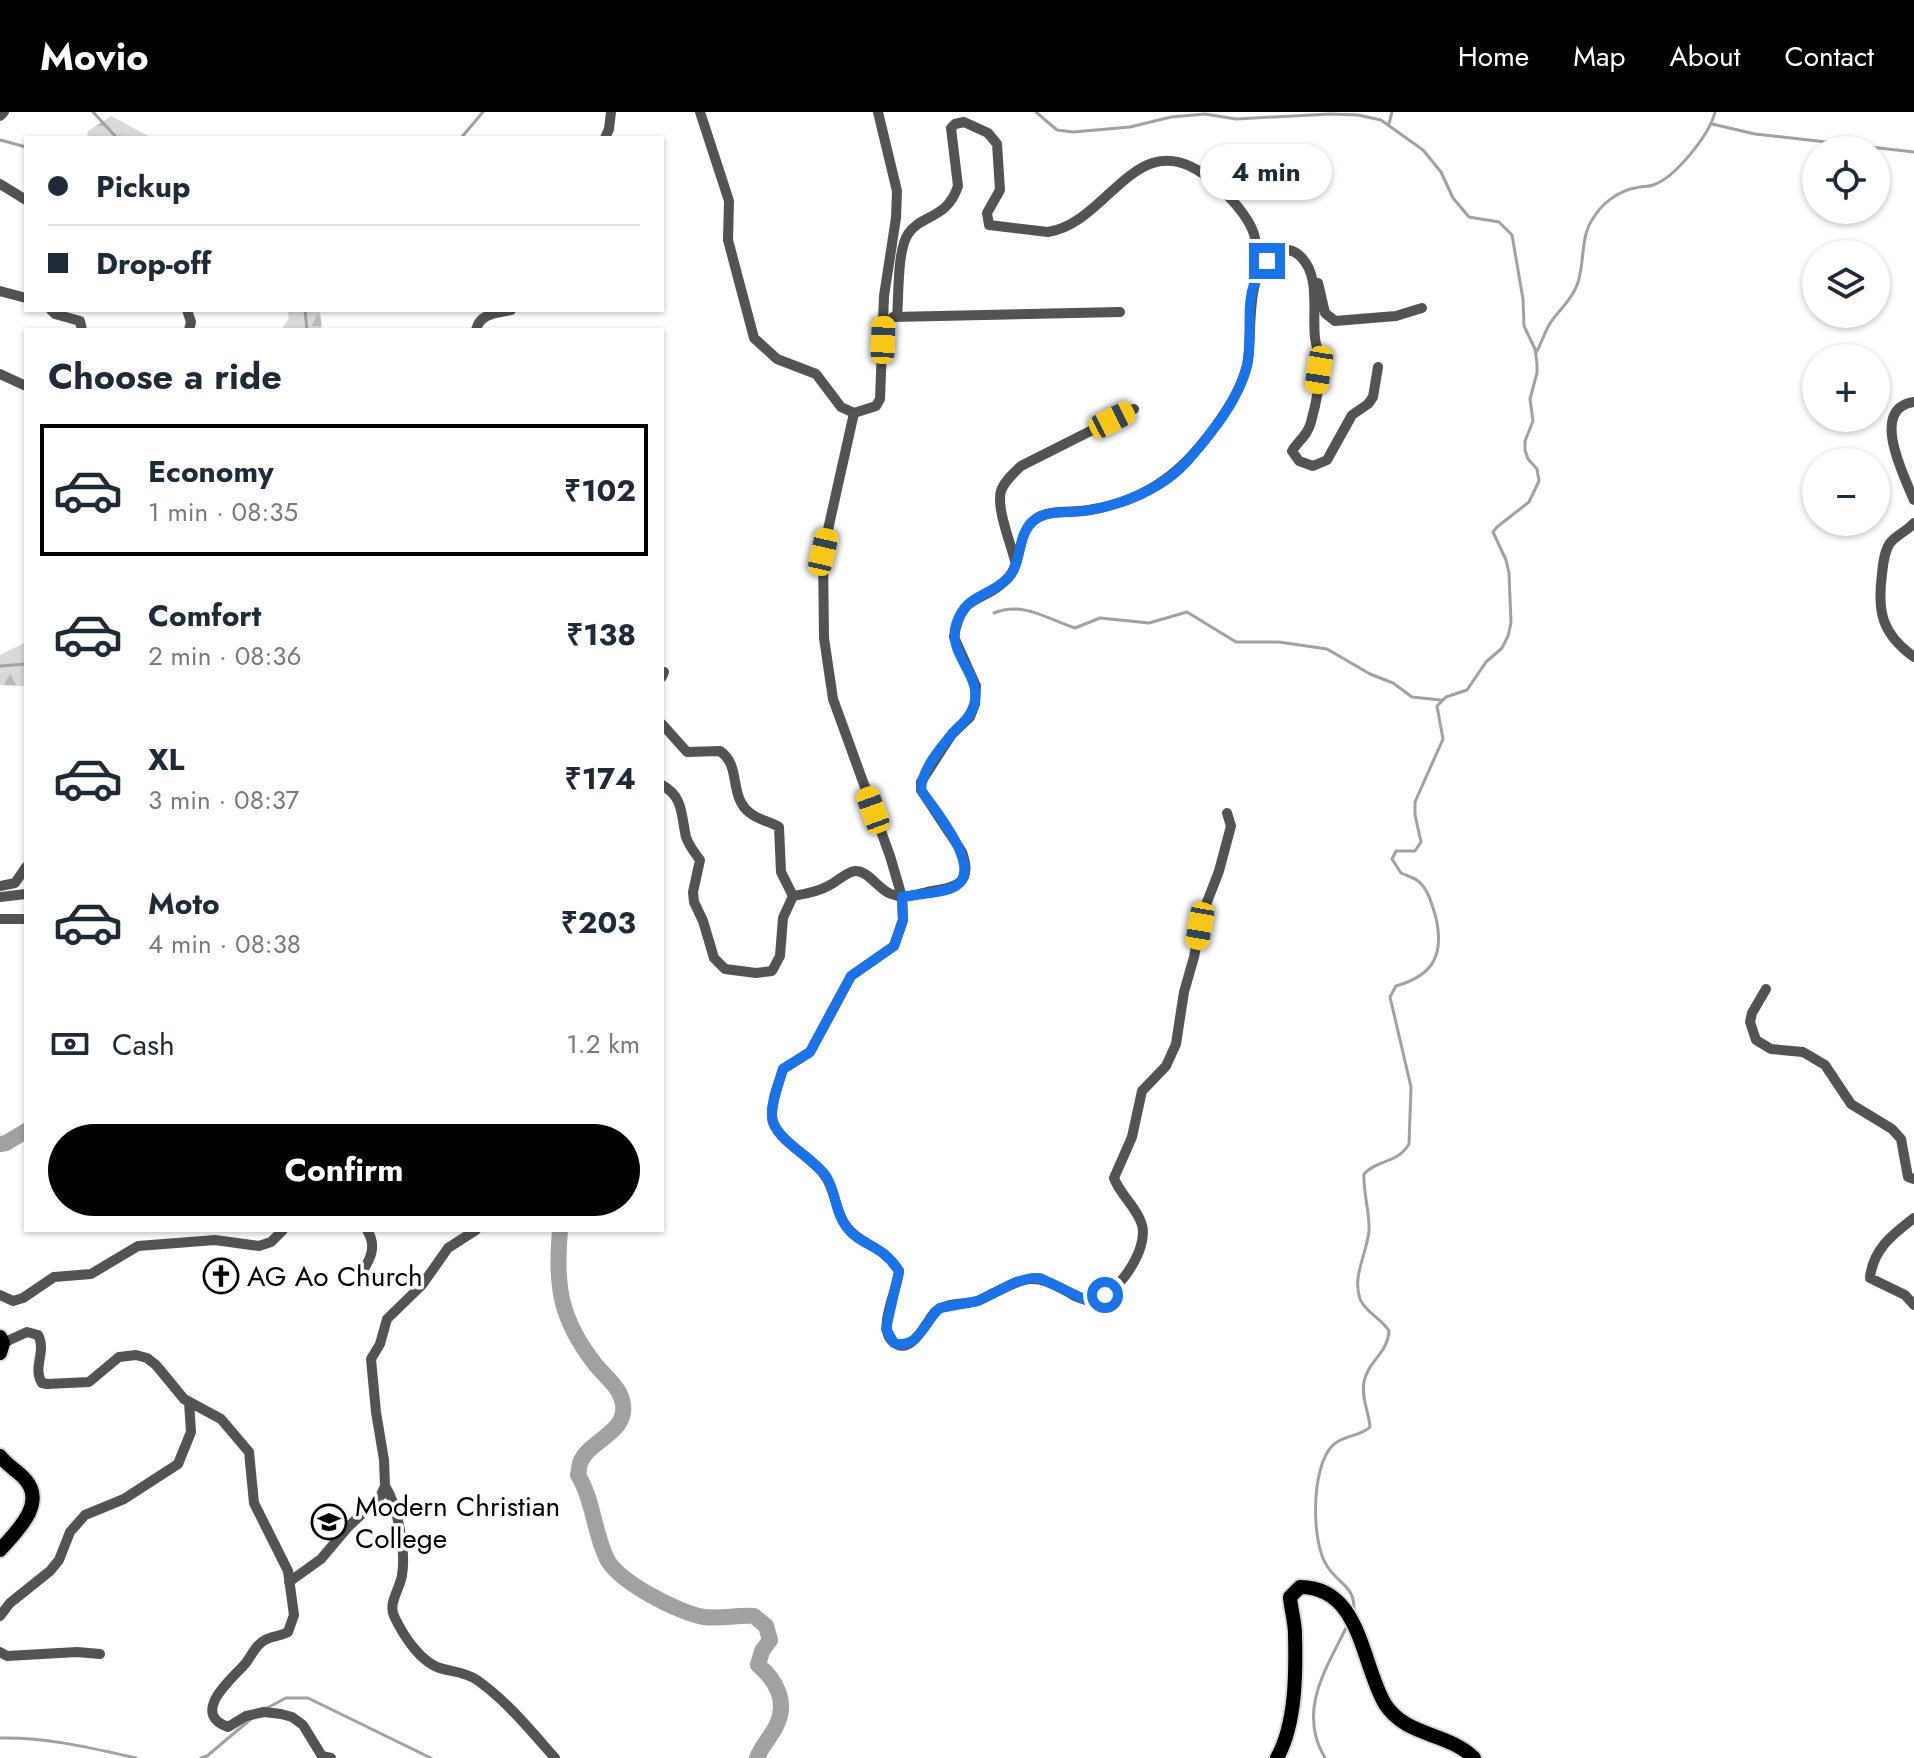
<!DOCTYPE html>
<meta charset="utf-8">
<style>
:root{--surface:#fff;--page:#f6f6f7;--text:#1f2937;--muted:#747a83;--line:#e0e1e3;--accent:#000}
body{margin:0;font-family:Jost,sans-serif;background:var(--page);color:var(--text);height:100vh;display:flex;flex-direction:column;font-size:30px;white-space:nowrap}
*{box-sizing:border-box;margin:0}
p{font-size:26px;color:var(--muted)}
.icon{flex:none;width:44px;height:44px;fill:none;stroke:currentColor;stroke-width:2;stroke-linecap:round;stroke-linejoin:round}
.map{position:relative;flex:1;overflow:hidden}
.drawer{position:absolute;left:24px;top:216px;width:640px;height:904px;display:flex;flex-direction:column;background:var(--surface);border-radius:0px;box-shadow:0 2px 6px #0004}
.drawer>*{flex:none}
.guide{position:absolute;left:24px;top:24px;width:640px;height:176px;border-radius:0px;box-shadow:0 2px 6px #0004;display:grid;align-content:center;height:176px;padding:0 24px;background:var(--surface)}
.fabs{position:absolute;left:1802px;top:24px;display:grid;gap:16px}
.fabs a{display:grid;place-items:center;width:88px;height:88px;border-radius:50%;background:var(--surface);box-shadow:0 2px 6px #0004;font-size:40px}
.end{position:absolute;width:36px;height:36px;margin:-18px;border:10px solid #1a73e8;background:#fff;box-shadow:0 0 0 4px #fff}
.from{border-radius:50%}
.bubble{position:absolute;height:56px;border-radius:28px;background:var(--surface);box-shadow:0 2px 6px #0004;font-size:26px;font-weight:700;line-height:56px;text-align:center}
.car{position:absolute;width:24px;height:48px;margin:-24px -12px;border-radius:10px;box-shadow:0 0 6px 2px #0007;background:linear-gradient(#f5c518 24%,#345 0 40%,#f5c518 0 76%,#345 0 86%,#f5c518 0)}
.guide b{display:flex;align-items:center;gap:28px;height:76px;font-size:30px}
.guide b+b{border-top:2px solid var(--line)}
.guide i{width:20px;height:20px;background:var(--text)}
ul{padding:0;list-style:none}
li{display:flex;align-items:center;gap:24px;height:132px;margin:0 16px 12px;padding:0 8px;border:4px solid transparent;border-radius:0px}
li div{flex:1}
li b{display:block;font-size:30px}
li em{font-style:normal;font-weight:700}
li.active{border-color:var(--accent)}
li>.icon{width:72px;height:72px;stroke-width:1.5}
h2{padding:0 24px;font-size:36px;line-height:96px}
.pay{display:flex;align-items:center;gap:20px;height:88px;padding:0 24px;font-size:30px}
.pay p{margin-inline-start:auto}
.primary-button{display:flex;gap:16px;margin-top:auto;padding:16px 24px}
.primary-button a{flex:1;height:92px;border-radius:48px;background:var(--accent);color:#fff;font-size:32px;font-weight:700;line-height:92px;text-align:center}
header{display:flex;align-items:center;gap:48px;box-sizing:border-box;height:112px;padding:0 40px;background:var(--accent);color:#fff}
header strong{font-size:38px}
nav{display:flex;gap:44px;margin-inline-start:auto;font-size:28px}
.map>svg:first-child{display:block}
</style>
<header>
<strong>Movio</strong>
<nav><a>Home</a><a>Map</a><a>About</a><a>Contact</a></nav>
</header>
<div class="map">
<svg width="1914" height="1646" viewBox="0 0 1914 1646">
<defs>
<pattern id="forest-firs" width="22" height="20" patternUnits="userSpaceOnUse" patternTransform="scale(2)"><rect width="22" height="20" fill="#dadada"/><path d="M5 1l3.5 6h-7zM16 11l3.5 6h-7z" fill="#b9b9b9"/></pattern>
</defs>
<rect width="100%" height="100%" fill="#fff"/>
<!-- forest -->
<path fill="url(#forest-firs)" d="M111 4 152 26H87L88 19Z
M287 198H320L322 218H281L289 206Z
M26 530V574L0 573V543Z"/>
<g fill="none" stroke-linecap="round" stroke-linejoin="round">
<!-- stream -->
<path stroke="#a1a1a1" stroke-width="3" d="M93 0 117 26
M1036 0 1057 18 1073 20 1130 15 1171 5 1205 2 1236 7 1330 2 1358 3 1381 8 1423 38 1441 60 1453 86 1469 105 1499 110 1512 123 1523 187 1524 214 1535 237 1537 252V261L1530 287 1533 309 1525 329V338L1528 347 1537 357 1539 369 1529 390 1497 415 1493 420 1506 448 1509 461 1511 511 1508 524 1502 536 1486 550 1467 578 1446 585 1437 594 1443 627 1415 690V703L1421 730 1415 739H1396L1392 747 1401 761C1407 764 1413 765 1418 769 1428 777 1431 790 1435 802 1445 841 1435 863 1396 874L1390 885 1411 975 1409 1032C1396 1053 1379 1046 1364 1062 1363 1081 1370 1100 1369 1119 1367 1141 1352 1164 1360 1187 1365 1200 1382 1207 1389 1219 1388 1241 1368 1249 1364 1270 1361 1286 1369 1300 1370 1315 1360 1325 1342 1323 1332 1334 1311 1356 1311 1430 1327 1454 1340 1474 1355 1473 1354 1500
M1389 12 1392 0
M1712 12 1755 22 1914 40
M461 26 483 0
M0 28 26 35
M305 198 307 218
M1536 241C1541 232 1544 222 1549 213 1557 199 1571 190 1577 173 1585 153 1580 126 1592 108 1601 92 1618 79 1635 76 1641 74 1648 75 1653 73 1675 66 1710 22 1715 0
M994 501C1023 489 1047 507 1075 516L1100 506 1149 511 1187 500 1236 530H1279L1327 537 1370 562 1393 571 1412 585 1441 588
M0 554 26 552
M267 1596 286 1586H308L431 1646
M0 1626C46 1625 92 1636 136 1646
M201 1646 207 1644 251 1607
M1325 1646C1297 1599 1326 1557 1347 1514"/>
<!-- river -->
<path stroke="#a1a1a1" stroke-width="16" d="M0 1032 6 1031 26 1019
M560 1118C555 1174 560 1207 595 1252 605 1265 621 1275 623 1293 627 1321 588 1329 580 1351 579 1355 579 1359 578 1363 593 1388 594 1419 606 1445 616 1469 679 1501 704 1505 721 1507 737 1503 754 1504L766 1514 770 1528 762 1539 758 1553C775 1567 788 1589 777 1612 772 1624 762 1633 757 1646"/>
<!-- major casing -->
<g stroke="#dbdbdb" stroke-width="18">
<path id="major" d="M0 1225 3 1231 0 1241
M0 1344C7 1353 16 1358 24 1366 48 1391 16 1420 0 1438
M1277 1646C1296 1612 1296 1561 1295 1522 1295 1510 1291 1498 1290 1485L1300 1475C1361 1475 1361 1551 1385 1592 1406 1625 1448 1620 1474 1646"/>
</g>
<!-- minor -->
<path stroke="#535353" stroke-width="10" d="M700 0 729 89 728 128 754 226 777 247 816 262 841 295 854 301
M878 0 897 79 896 106 884 184 880 287 876 294 854 301 823 440 824 526 833 587 890 744 902 785 903 808 894 834 851 864 810 940 783 957C779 971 771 989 772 1005 773 1027 813 1045 825 1064 836 1079 835 1101 847 1115 861 1134 882 1132 899 1159 898 1177 877 1215 892 1229 912 1247 926 1208 936 1199 947 1190 965 1193 977 1189 983 1187 989 1183 994 1181 1028 1164 1034 1161 1068 1180 1075 1185 1082 1188 1091 1188 1116 1186 1149 1138 1142 1113 1137 1095 1120 1083 1114 1066L1132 1025 1142 979 1166 954 1176 932 1184 880 1194 845 1202 803 1219 759 1231 714 1227 701
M0 4 4 0
M605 26 609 17 611 0
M0 72 26 88
M1318 171 1325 201 1335 209 1396 204 1422 196
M0 179 26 186
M51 198 55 202 80 209 82 218
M187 198 191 210 189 218
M893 205 1120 200
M897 205C899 183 897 139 908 122 921 102 947 108 958 74L951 16 955 12 964 10 988 21 997 32 1000 78 987 101 989 113 1048 120C1111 111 1138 2 1216 72 1230 85 1251 107 1255 126 1257 140 1255 156 1255 170
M476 218C480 201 497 201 511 198
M0 262 26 274
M1914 290C1869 296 1904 364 1914 388
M1914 411C1907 419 1896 423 1890 431 1884 440 1883 452 1882 462 1877 500 1882 522 1914 545
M1015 449C1011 432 996 396 1001 379 1004 369 1014 361 1021 354L1134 297
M662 565 664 560
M662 612 687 640 720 639C742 654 728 684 750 701 758 708 770 709 779 715L781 760 793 784
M662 673C684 685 681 704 686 725 689 734 694 740 700 748L693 780 694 790 703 809 714 846 725 857 756 861 772 859 780 844 783 806 793 784C804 782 818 780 828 774 837 770 846 760 855 759 868 758 879 778 891 782 903 787 915 783 927 780 954 775 974 774 962 740L921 678V670L952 622 970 605 975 592 976 574 954 525C962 478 983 493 1008 466 1023 450 1016 419 1037 406 1051 397 1074 401 1090 398 1148 388 1184 359 1217 312 1230 294 1242 275 1247 253 1254 221 1242 157 1278 140 1285 136 1294 138 1300 144 1321 163 1312 201 1315 226 1316 234 1319 241 1320 249 1321 267 1316 292 1311 310 1308 323 1298 329 1292 339L1299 349 1313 354 1327 348 1352 303 1368 292 1373 285 1378 255
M0 774 15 771 26 755
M0 785 26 782
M0 807H26
M1766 877 1752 901 1750 910 1756 928 1771 937 1803 940 1825 953 1851 992 1892 1017 1901 1027 1908 1065 1914 1067
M1914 1106C1892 1123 1873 1137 1870 1166L1905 1183 1914 1193
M361 1161C371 1147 377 1134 367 1118
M0 1183 13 1189 23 1186 54 1165 91 1162 138 1134 215 1128 259 1134 271 1130 283 1118
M3 1231 27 1220 38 1223C47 1239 32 1255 42 1271L47 1272 89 1270 119 1245 136 1243 147 1246 156 1253 184 1287 221 1307 249 1340 254 1391 288 1459 294 1503 288 1520C281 1524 272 1524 265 1528 256 1532 251 1545 245 1552 233 1566 189 1601 228 1615L246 1604 264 1600 281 1602 292 1605 303 1613 322 1644 331 1646
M385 1374C398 1394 406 1440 402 1463 400 1477 388 1491 394 1504 403 1523 421 1552 443 1557 455 1560 467 1561 477 1568 507 1589 531 1619 555 1646
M289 1470 321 1447 348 1415 380 1385 385 1374 384 1348 376 1300 371 1247 380 1232 387 1207 422 1173 448 1136 476 1118
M0 1504 10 1491 50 1459 59 1448 70 1420 85 1403 124 1387 178 1352 191 1320 189 1290
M0 1540 7 1544 77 1540 100 1542"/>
<!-- major -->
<use href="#major" stroke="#000" stroke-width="14"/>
</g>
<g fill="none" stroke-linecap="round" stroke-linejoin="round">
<!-- route -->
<path stroke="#1a73e8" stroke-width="10" d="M1105 1183 1086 1188 1040 1166H1032L1016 1170 978 1189 940 1196C925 1208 918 1239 894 1231L886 1217 899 1159C882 1132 861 1134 847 1116 835 1101 836 1079 826 1064 813 1045 774 1027 772 1005 771 989 779 971 783 957L810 940 851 864 894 834 903 808 902 785C916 782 946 781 956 774 984 756 934 697 921 678 921 659 940 636 953 621 961 612 970 606 974 593 983 563 947 543 956 513 965 482 988 486 1008 466 1023 451 1016 420 1036 407 1049 398 1069 401 1083 399 1122 394 1165 376 1190 346 1213 319 1238 289 1247 254 1253 229 1245 193 1255 170 1258 162 1264 155 1267 149"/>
</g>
<!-- icons -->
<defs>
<g id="church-ring" transform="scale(1.8)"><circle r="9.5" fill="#fff" stroke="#000" stroke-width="1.5"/><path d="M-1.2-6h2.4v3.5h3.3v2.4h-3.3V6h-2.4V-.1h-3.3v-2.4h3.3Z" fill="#000"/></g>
<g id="university-ring" transform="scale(1.8)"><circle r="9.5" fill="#fff" stroke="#000" stroke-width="1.5"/><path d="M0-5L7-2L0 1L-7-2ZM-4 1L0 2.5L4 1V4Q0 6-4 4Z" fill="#000"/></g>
</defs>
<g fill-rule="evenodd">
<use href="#church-ring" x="221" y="1164"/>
<use href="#university-ring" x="329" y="1410"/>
</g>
<g text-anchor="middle" stroke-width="7" stroke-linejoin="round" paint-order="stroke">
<!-- poi labels -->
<g font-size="28" fill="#000" stroke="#fff" text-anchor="start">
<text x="247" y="1174">AG Ao Church</text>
<text x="355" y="1404">Modern Christian<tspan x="355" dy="32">College</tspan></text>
</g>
</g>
</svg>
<div class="fabs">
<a><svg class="icon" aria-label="locate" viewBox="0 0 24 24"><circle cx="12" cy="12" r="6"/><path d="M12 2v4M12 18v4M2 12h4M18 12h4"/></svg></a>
<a><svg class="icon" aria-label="layers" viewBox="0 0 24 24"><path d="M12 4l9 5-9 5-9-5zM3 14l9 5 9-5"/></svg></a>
<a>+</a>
<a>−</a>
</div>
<i class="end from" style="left:1105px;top:1183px"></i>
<i class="end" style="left:1267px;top:149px"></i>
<div class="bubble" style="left:1200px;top:32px;width:132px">4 min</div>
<i class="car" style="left:883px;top:228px;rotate:2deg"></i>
<i class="car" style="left:1319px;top:258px;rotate:189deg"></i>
<i class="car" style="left:1112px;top:308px;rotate:63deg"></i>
<i class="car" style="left:823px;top:440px;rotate:13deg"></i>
<i class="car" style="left:873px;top:698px;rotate:340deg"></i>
<i class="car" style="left:1200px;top:814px;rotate:190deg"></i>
<div class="guide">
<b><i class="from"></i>Pickup</b>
<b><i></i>Drop-off</b>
</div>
<section class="drawer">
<h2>Choose a ride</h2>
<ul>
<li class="active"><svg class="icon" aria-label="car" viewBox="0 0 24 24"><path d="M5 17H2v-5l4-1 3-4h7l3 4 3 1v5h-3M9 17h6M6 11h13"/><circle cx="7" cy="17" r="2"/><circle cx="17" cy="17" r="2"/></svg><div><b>Economy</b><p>1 min · 08:35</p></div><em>₹102</em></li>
<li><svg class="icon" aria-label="car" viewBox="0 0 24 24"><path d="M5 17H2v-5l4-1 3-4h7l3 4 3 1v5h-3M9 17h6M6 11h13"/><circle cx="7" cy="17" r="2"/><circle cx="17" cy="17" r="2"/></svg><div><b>Comfort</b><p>2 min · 08:36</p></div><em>₹138</em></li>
<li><svg class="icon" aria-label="car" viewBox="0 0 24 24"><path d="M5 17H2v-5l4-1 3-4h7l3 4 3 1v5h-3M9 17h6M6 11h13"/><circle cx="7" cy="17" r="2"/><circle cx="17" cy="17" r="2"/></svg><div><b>XL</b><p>3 min · 08:37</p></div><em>₹174</em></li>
<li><svg class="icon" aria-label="car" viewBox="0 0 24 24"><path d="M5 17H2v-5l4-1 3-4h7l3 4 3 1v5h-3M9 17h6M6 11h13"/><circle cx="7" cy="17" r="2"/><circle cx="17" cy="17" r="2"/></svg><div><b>Moto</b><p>4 min · 08:38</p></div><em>₹203</em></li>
</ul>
<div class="pay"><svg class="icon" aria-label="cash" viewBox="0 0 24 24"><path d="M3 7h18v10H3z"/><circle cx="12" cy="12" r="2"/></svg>Cash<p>1.2 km</p></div>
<div class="primary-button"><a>Confirm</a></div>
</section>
</div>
